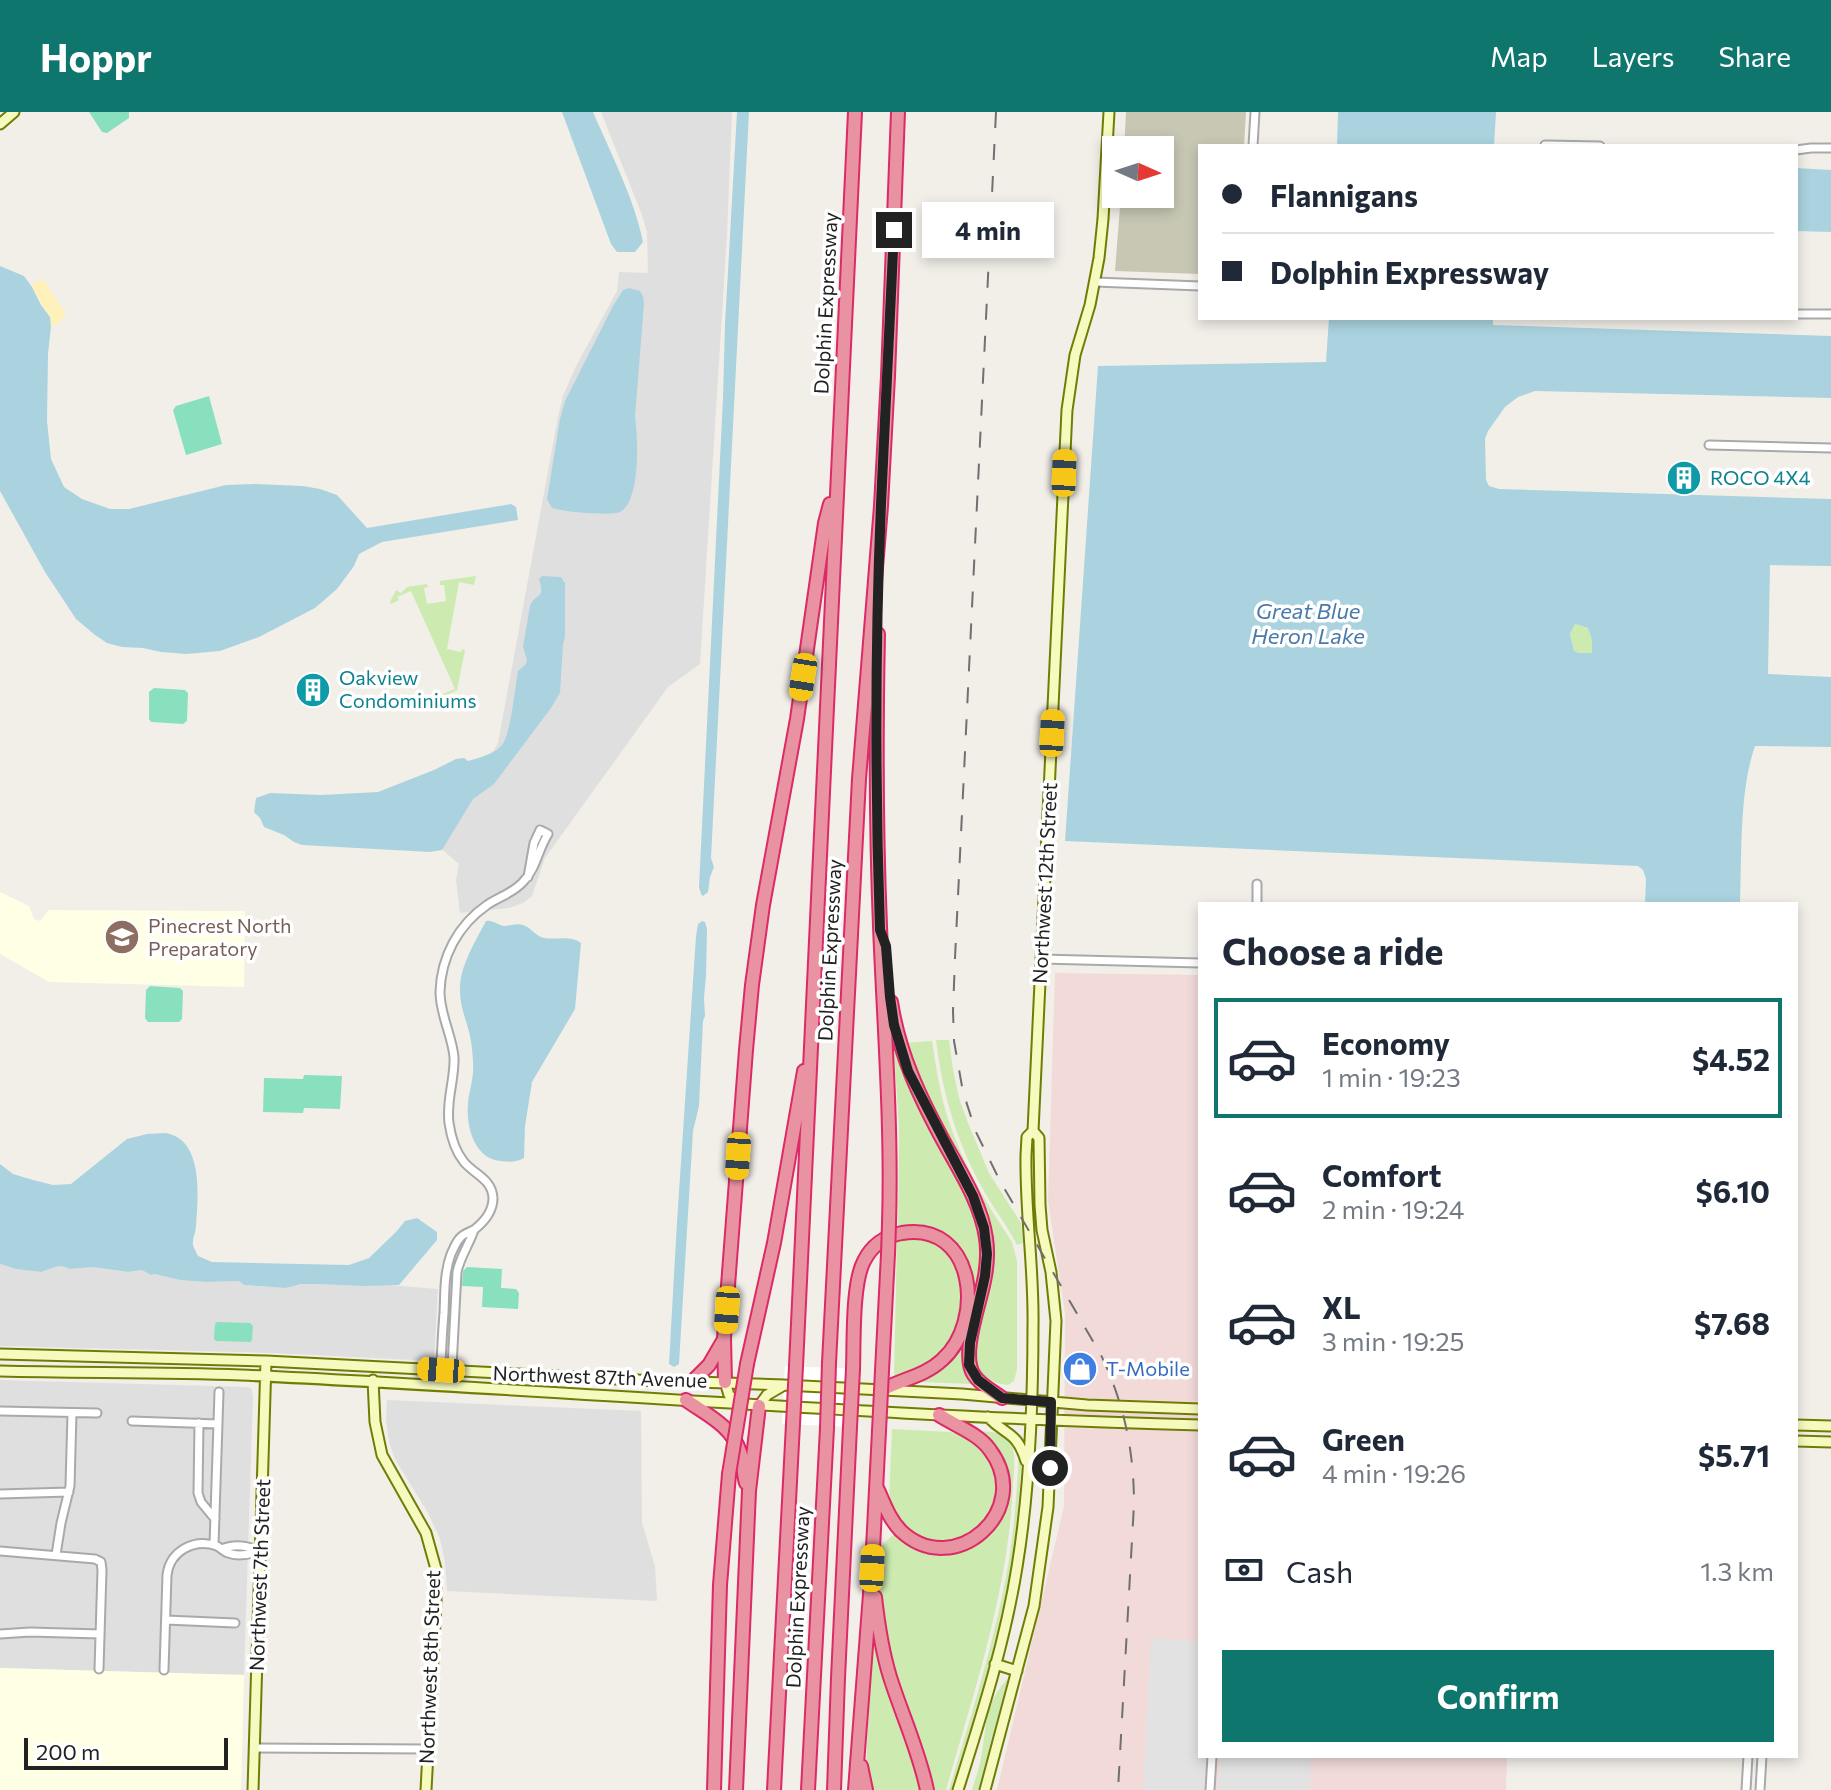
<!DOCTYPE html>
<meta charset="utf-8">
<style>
:root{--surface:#fff;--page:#f6f6f7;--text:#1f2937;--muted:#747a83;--line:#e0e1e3;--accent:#0f766e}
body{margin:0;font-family:Commissioner,sans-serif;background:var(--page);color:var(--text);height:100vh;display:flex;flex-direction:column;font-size:30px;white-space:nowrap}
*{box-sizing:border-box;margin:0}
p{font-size:26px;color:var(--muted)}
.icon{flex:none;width:44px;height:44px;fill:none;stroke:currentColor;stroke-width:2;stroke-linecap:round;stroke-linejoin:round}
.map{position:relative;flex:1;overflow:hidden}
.sheet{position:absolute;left:1198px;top:790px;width:600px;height:856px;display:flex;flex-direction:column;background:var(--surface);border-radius:0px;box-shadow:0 4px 12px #0003}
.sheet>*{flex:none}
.hud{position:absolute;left:1198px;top:32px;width:600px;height:176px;border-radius:0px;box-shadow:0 4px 12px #0003;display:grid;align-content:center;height:176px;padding:0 24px;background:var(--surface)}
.needle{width:52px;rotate:93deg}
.tools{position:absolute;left:1102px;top:24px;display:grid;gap:16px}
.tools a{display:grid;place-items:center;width:72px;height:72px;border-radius:0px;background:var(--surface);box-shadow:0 4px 12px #0003;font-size:40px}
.scale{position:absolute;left:24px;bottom:20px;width:204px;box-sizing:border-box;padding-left:8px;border:4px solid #222;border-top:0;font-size:22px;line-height:28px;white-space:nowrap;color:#222;-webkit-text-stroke:6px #fff;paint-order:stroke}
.end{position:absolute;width:36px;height:36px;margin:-18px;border:10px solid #222;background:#fff;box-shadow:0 0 0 4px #fff}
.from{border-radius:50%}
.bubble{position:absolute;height:56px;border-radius:0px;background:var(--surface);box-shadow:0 4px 12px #0003;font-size:26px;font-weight:700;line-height:56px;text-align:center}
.car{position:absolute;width:24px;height:48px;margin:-24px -12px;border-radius:10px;box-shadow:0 0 6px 2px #0007;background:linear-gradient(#f5c518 24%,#345 0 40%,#f5c518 0 76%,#345 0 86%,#f5c518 0)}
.hud b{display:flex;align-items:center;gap:28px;height:76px;font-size:30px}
.hud b+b{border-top:2px solid var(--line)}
.hud i{width:20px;height:20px;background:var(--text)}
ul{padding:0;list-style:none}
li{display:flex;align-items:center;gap:24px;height:120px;margin:0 16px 12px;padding:0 8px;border:4px solid transparent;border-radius:0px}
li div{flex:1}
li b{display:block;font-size:30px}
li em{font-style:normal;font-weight:700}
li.selected{border-color:var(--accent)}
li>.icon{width:72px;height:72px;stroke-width:1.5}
h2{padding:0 24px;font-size:36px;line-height:96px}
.pay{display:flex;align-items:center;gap:20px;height:88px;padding:0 24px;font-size:30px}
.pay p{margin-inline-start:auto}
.button{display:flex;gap:16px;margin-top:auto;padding:16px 24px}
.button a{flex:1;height:92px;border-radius:0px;background:var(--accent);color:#fff;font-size:32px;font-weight:700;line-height:92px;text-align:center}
header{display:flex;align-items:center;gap:48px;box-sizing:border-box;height:112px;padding:0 40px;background:var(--accent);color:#fff}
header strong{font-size:38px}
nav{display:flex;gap:44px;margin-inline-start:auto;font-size:28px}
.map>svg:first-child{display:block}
</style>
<header>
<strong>Hoppr</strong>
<nav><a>Map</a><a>Layers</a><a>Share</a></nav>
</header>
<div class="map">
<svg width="1831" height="1678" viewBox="0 0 1831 1678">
<rect width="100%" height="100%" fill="#f2efe9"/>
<!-- residential -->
<path fill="#e0dfdf" d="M601 0H732L727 123 700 552 668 575 545 746 532 784 523 791 509 796 460 801 456 768 459 752 438 734 498 631 558 305 563 284 575 256 617 179 619 160 648 161 647 120 642 103Z
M0 1152 16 1157 41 1160 55 1155 63 1154 70 1157 93 1155 128 1160 142 1158 151 1163 155 1161 180 1168 206 1170 239 1169 244 1173 286 1176 301 1172H317L363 1174 376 1172 438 1177 434 1249 271 1241 0 1234Z
M0 1268 247 1275 251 1276 253 1284 244 1563 0 1556Z
M387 1288 641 1299 642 1411 655 1454 657 1489 447 1479 445 1450 440 1427 428 1401 395 1347 389 1330 386 1308Z"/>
<!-- commercial -->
<path fill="#f2dad9" d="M1055 861 1200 863V1644H1507L1506 1678H997L1064 1394 1065 1201 1048 1089Z"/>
<!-- education -->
<path fill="#ffffe5" d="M0 780 29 794 34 807 40 809 49 798 245 799 244 875 49 870 0 842Z
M0 1556 244 1563 241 1678H0Z"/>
<!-- construction -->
<path fill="#c7c7b4" d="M1126 0H1246L1244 34H1200V162L1115 159 1121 82H1160V38H1124Z"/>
<!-- grass -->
<path fill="#cdebb0" d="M476 464 474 473 459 470 447 537 461 540 462 537 465 538 457 578 442 585 441 583 455 577 411 479 397 485 399 488 391 492 390 490 396 478 401 481 407 475 427 472 428 475 424 476 427 492 446 489 444 473H440V469Z
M1575 512 1588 516 1592 528V541H1579L1574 539 1570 522Z
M893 925 972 1089 983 1133 977 1184H973L949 1130 898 1118 899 1014Z
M949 928 953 957 959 986 968 1011 989 1061 1021 1111 1023 1131 1017 1133C1006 1111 990 1092 979 1070 955 1025 942 978 936 928Z
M932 929C937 962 942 995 955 1026 969 1063 990 1097 1012 1130L1017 1149V1257L1014 1269 1008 1273C990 1271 983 1265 972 1251L990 1124 921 978 903 931Z
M908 1123 937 1130 953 1144 965 1178 960 1215 937 1249 910 1261 894 1264 897 1125Z
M960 1233 964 1236C963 1249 964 1259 973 1270L971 1272 921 1270 919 1268Z
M892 1317 950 1320 969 1326 984 1335 999 1371 996 1396 978 1420 947 1432 926 1429 903 1414 895 1403 889 1389Z
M981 1319C991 1320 1003 1320 1009 1329 1017 1338 1014 1360 1013 1371 1009 1476 975 1577 946 1678H931L891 1553 880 1490V1435L896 1420 965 1436C976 1431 987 1425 995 1414 1017 1387 1011 1338 980 1321Z
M1019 1337C1023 1352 1020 1370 1019 1386 1012 1486 982 1583 951 1678H949C970 1607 992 1537 1006 1465 1014 1423 1017 1380 1019 1337Z
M873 1514 922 1678H871L866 1654Z
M1008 1566 978 1678H972C975 1667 979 1657 981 1646 987 1613 984 1593 1008 1566Z"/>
<!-- sand -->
<path fill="#fff1ba" d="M43 167 66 202 60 210 51 214C49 200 38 188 32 175L34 172Z"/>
<!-- pitch -->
<path fill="#88e0be" d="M89 0H129V6L107 21 102 20Z
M209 284 222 332 186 343 173 298 176 294Z
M154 576 185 578 188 581 187 609 183 612 151 610 149 607V580Z
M150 874 180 876 183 879 182 907 179 910H148L145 906 146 878Z
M304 963 342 964 340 997 304 996 303 1001 263 1000 264 966 303 967Z
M467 1155 502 1157 501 1176 516 1177 519 1181 518 1197 482 1195 483 1175 462 1174 463 1159Z
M217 1210 250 1211 253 1214 252 1228 250 1230 216 1229 214 1227 215 1212Z"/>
<!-- parking -->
<path fill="#e2e2e2" d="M1151 1526 1200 1529V1644H1207L1205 1678H1143Z
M1220 1644H1311L1310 1678H1217Z"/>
<!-- water -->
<path fill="#aad3df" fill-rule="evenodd" d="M562 0H593C611 42 634 86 643 130L635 140H617L611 132Z
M737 0H749L711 746 714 755 710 765 708 780 703 784 701 782 699 775 723 286 725 212Z
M1338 0H1496L1494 34H1337Z
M1796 56 1831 58V120L1796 119Z
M0 154 24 164 32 175 41 193 50 205 51 214 48 242 47 309 51 347 64 375 82 387 110 397H129L226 373 255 372 303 374 320 377 337 383 367 416 511 392 516 395 518 408 382 430 359 442 354 454 337 477 315 496 259 525 220 539 186 542 161 540 143 536 122 535 107 531 95 523 76 507 45 460 0 379Z
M629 176 640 179 643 184 644 192 635 304C638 324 641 389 620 400 611 404 563 400 552 396L547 387 560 307 565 289 613 194 623 178Z
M1329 206H1493V213L1831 224V286L1535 279 1518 285 1505 295 1488 319 1485 327 1486 368 1489 374 1499 377 1831 387V454L1770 453 1768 562 1831 565V635L1755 634C1739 680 1742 743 1740 792H1645L1646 767 1643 758 1638 754 1065 729 1098 254 1326 250ZM1575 512 1588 516 1592 528V541H1579L1574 539 1570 522Z
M542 464 561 465 565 471V525L563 532 560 581 551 596 494 672 473 687 442 738 430 740 302 733 294 730 284 723 264 715 260 706 254 700 256 686 270 681 321 683 378 680 434 658 456 647 464 646 468 649C479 646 494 642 502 633 511 621 515 576 518 559L526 552 527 548 523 535 530 494C535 481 546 488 539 467Z
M486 809C494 808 497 813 504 814 510 814 516 811 523 813 532 816 535 824 544 826 557 828 571 823 581 831L575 897 532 970 525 1014 524 1046C516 1051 505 1050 495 1048 473 1042 466 1012 468 992 468 984 471 976 472 968 474 958 473 947 472 937 470 911 456 894 461 865 465 846 477 826 486 809Z
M702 809 705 810 707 817 706 864 704 886 705 904 703 909 699 994 693 1019 679 1252 674 1255 669 1252 677 1110 696 824 698 812Z
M166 1021C204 1028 198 1085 196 1114 196 1120 192 1127 193 1133 193 1134 198 1144 198 1144L212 1150 349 1153 369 1146 396 1120 405 1109 417 1106 437 1120V1128L399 1173 363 1174 317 1172H301L286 1176 244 1173 239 1169 206 1170 180 1168 155 1162 151 1163 142 1158 128 1160 93 1155 70 1157 62 1154 55 1155 41 1160 16 1157 0 1152V1052L13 1062 33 1068 53 1073 71 1072 127 1027 147 1022Z"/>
<!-- pier -->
<path fill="#fff" d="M785 1254 858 1257 855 1315 782 1312Z"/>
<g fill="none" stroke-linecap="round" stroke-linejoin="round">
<!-- street casing -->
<g stroke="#a9a9a9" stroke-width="11">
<path id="street" d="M1545 33 1600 34
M1253 34 1255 0
M1796 38 1811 36H1831
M1095 170 1200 174
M1796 202H1831
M1709 333 1831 336
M1257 792V772
M1041 847 1200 851
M440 1274C441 1250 442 1225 444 1201 445 1181 444 1161 451 1142 454 1136 456 1130 460 1126 464 1121 471 1120 475 1117 485 1109 493 1099 493 1086 492 1067 475 1063 464 1050 455 1039 451 1025 449 1011 446 988 455 967 454 945 452 923 440 903 440 880 441 845 458 813 487 793 499 785 513 781 523 770 536 757 538 738 548 722L540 718 534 731 528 765
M451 1274 457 1160C460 1145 469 1133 474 1118
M0 1299 97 1301
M132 1309 218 1312
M199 1311 198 1381 201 1390 215 1407
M0 1382 69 1380
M214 1433 219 1280
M222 1437C235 1431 248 1434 260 1439
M0 1439 95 1447 101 1450 102 1458 99 1557
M56 1443 61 1411 70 1374 72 1301
M166 1508 235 1511
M0 1522 30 1520 100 1522
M164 1558 167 1463C170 1439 194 1426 217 1434 221 1436 224 1440 228 1441 238 1445 251 1442 260 1439
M254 1636 428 1637
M1210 1678 1212 1644
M1746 1678 1748 1644
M1760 1678 1762 1644"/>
</g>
<!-- secondary casing -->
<g stroke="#707d05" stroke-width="13">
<path id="secondary" d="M0 12 14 0
M0 1242 266 1249 636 1268 784 1273 962 1282 1087 1293 1200 1297
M0 1259C80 1261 161 1260 241 1263 561 1278 880 1305 1200 1313
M373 1268 375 1310 382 1343 426 1421 436 1457V1492L426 1678
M725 1270 729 1283 741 1292
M759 1294 767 1283 784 1273
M988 1305C1007 1325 1016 1318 1026 1349
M1796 1313 1831 1314
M1796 1329 1831 1330
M995 1552 1017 1559
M253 1678 266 1249
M958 1678C981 1605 1005 1531 1017 1455 1030 1376 1033 1293 1033 1213 1034 1156 1025 1100 1026 1043L1027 1025 1033 1019
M985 1678 1034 1494 1048 1395 1056 1209 1051 1160 1042 1118 1040 1093 1039 1026 1033 1019 1067 298 1075 243 1090 193 1099 146 1103 107 1109 0"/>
</g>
<!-- highway casing -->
<g stroke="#dc2a67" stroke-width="16">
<path id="highway" d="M878 522C876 619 876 716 880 814 884 914 892 1012 889 1112
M891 890C899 942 920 986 945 1032 961 1061 981 1092 986 1126 988 1140 987 1155 984 1169 980 1192 960 1243 974 1263 980 1273 993 1279 1002 1286
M829 1251 859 667 881 394 888 264 898 0
M747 1252 774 1131 804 959
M796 1254 855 0
M853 1257C854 1230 852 1171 864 1149 872 1133 886 1124 902 1121 975 1109 986 1209 942 1248 925 1264 902 1267 882 1278
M882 1259 888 1142
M692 1270 709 1253 723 1229
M725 1270 724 1226 746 938 752 873 763 793 797 607 825 411 830 392
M686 1288C707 1303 732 1314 740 1340 744 1350 743 1361 746 1371
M877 1376C884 1391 889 1407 901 1419 954 1469 1035 1398 990 1338 979 1322 956 1314 939 1303
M875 1485C878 1512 882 1539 890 1565 902 1603 919 1639 927 1678
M861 1654 866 1678
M714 1678 720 1473 729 1362
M736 1678 749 1379 759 1294
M774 1678 793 1312
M808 1678 827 1316
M834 1678 838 1566 850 1315
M855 1678 872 1456 879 1319"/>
</g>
<!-- street -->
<use href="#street" stroke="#fff" stroke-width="7"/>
<!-- secondary -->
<use href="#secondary" stroke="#f7fabf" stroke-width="9"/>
<!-- highway -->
<use href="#highway" stroke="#e892a2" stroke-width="12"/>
<!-- rail -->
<path stroke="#707070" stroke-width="2" stroke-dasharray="16 16" stroke-linecap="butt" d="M996 0 955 846 953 899 954 929 963 980 976 1020 1000 1069 1101 1243C1124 1291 1134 1339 1134 1392L1118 1678"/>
<!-- highway-bridge casing -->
<g stroke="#dc2a67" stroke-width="16" stroke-linecap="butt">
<path id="highway-bridge" d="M888 1142 889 1112
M793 1312 796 1254
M850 1315 853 1257
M827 1316 829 1251
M879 1319 882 1259
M729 1362 747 1252"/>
</g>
<!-- highway-bridge -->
<use href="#highway-bridge" stroke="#e892a2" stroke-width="12"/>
</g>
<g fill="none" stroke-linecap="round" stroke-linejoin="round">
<!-- route -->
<path stroke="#222" stroke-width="10" d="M894 118C890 210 885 301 881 392 875 534 875 676 880 818L886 834 890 885 894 913 908 959 973 1084 984 1116 987 1142 985 1164 970 1231 969 1253 978 1268 1002 1286 1051 1290 1050 1356"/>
</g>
<!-- icons -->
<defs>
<g id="building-disc" transform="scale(1.8)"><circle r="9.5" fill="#0f9aa8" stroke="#fff"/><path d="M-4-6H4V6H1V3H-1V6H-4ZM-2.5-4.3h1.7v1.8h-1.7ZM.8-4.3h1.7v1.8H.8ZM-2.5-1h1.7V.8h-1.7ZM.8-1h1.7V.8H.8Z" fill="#fff"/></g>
<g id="school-disc" transform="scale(1.8)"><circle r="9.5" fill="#8d6e63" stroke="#fff"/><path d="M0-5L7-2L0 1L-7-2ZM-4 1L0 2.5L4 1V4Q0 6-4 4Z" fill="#fff"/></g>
<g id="shop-disc" transform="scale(1.8)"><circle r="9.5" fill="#3f7fe0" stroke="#fff"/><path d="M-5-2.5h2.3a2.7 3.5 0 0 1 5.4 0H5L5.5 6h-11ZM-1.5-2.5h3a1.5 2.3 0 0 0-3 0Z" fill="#fff"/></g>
</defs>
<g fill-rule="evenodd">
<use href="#building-disc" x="1684" y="366"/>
<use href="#building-disc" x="313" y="578"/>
<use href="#school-disc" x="122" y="825"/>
<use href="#shop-disc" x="1080" y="1257"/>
</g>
<g text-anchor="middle" stroke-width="7" stroke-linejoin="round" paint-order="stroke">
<!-- street labels -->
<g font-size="20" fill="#222" stroke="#fff">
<text transform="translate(826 191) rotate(-87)" y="7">Dolphin Expressway</text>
<text transform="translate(1045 771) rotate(-87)" y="7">Northwest 12th Street</text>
<text transform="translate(830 838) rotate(-87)" y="7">Dolphin Expressway</text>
<text transform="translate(600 1265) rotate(2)" y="7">Northwest 87th Avenue</text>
<text transform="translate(260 1463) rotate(-88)" y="7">Northwest 7th Street</text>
<text transform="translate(798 1485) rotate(-87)" y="7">Dolphin Expressway</text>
<text transform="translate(430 1555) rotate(-88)" y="7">Northwest 8th Street</text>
</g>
<!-- culture labels -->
<g font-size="20" fill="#0d838f" stroke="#fff" text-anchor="start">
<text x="1710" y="373">ROCO 4X4</text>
<text x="339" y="573">Oakview<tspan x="339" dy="23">Condominiums</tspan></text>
</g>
<!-- education labels -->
<g font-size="20" fill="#785e54" stroke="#fff" text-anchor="start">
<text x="148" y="821">Pinecrest North<tspan x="148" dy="23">Preparatory</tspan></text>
</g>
<!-- shop labels -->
<g font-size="20" fill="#366cbe" stroke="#fff" text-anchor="start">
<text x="1106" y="1264">T-Mobile</text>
</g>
<!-- water labels -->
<g font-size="22" font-style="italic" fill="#4a7aab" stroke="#fff">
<text x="1308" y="507">Great Blue<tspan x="1308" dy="25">Heron Lake</tspan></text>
</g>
</g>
</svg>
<div class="tools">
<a><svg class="needle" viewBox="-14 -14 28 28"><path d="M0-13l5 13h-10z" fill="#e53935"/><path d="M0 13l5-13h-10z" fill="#747a83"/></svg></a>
</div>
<div class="scale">200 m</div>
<i class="end from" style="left:1050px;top:1356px"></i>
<i class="end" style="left:894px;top:118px"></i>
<div class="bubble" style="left:922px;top:90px;width:132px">4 min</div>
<i class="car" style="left:1064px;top:361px;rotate:2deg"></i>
<i class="car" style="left:803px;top:565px;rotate:189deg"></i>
<i class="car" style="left:1052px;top:621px;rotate:3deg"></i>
<i class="car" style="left:738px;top:1044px;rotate:184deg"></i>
<i class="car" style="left:727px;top:1198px;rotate:184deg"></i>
<i class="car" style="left:441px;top:1258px;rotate:274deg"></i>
<i class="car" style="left:872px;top:1456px;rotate:3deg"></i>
<div class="hud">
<b><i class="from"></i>Flannigans</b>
<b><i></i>Dolphin Expressway</b>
</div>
<section class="sheet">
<h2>Choose a ride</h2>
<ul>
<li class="selected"><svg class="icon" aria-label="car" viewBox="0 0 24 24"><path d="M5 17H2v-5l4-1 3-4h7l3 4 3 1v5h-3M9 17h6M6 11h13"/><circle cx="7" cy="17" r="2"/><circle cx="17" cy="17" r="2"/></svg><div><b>Economy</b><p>1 min · 19:23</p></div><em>$4.52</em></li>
<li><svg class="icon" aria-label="car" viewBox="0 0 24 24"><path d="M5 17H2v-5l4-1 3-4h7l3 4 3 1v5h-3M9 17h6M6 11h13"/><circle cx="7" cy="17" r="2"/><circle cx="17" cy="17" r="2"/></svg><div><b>Comfort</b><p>2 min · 19:24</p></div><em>$6.10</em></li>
<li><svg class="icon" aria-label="car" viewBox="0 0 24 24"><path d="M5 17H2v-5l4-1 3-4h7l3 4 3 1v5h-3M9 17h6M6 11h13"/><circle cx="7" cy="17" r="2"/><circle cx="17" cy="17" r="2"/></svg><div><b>XL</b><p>3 min · 19:25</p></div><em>$7.68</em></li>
<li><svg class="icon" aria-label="car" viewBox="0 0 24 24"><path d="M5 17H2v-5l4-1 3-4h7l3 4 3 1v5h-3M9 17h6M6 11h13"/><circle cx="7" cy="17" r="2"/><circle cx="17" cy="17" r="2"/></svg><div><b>Green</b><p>4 min · 19:26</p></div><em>$5.71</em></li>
</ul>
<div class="pay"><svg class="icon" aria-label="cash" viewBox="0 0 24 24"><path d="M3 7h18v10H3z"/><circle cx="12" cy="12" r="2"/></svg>Cash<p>1.3 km</p></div>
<div class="button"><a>Confirm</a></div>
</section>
</div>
